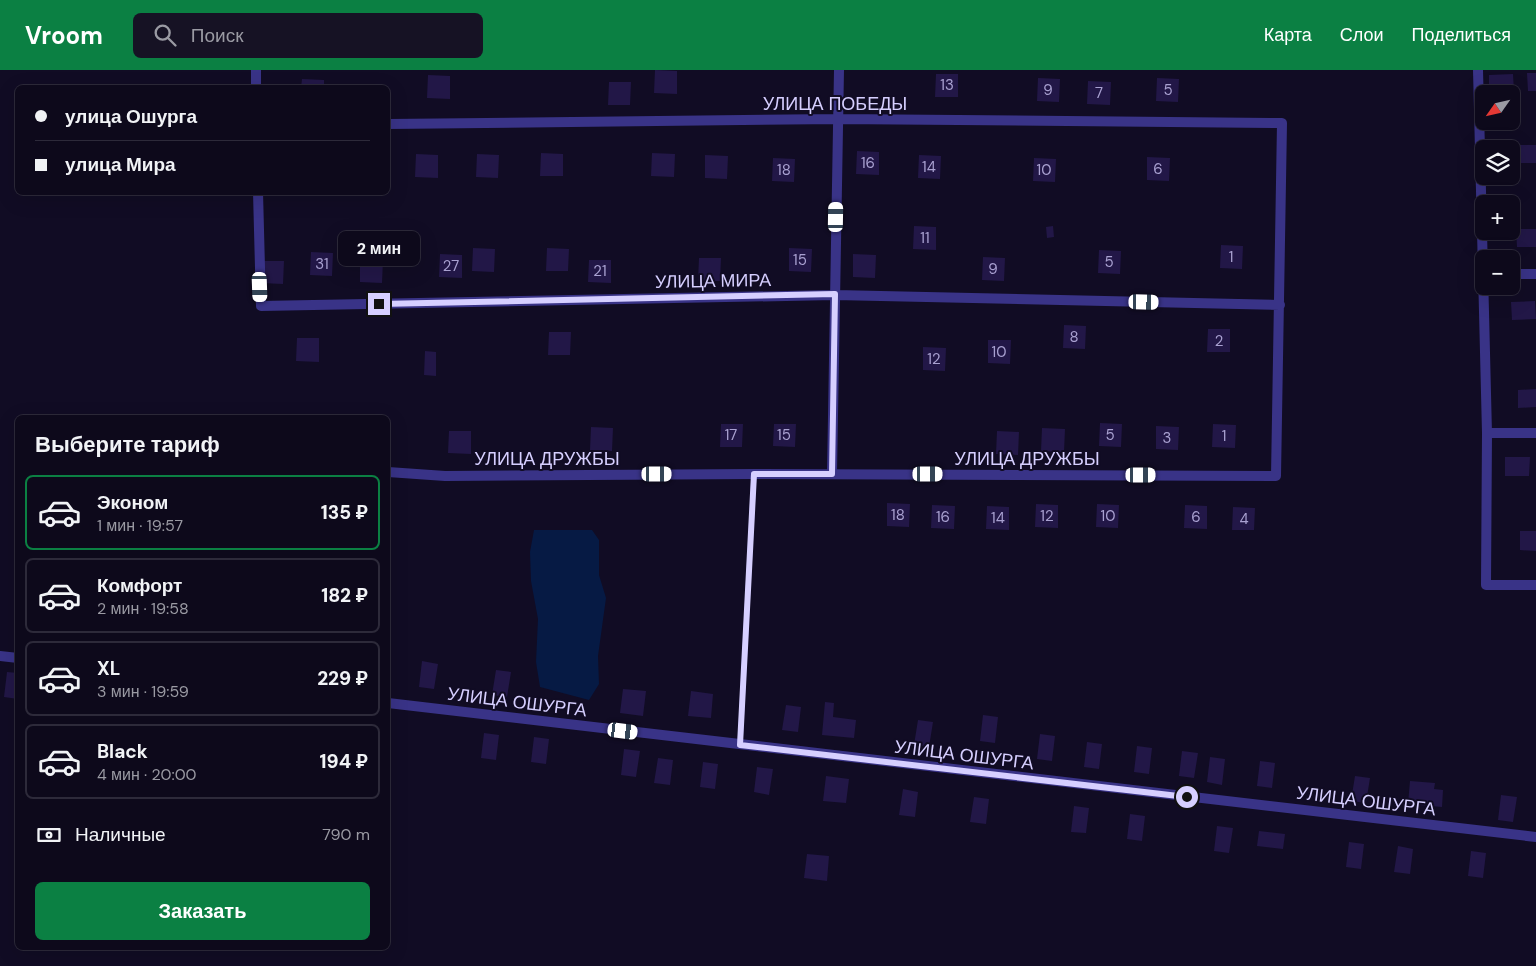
<!DOCTYPE html>
<html lang="ru">
<meta charset="utf-8">
<style>
:root{--surface:#0d091b;--page:#161224;--text:#f1f3f6;--muted:#9a9aa3;--line:#2d2a3a;--accent:#0b8043}
body{margin:0;font-family:"DM Sans",sans-serif;background:var(--page);color:var(--text);height:100vh;display:flex;flex-direction:column;font-size:19px;white-space:nowrap}
*{box-sizing:border-box;margin:0}
p{font-size:16px;color:var(--muted)}
.icon{flex:none;width:28px;height:28px;fill:none;stroke:currentColor;stroke-width:2;stroke-linecap:round;stroke-linejoin:round}
.map{position:relative;flex:1;overflow:hidden}
.details{position:absolute;left:15px;top:345px;width:375px;height:535px;display:flex;flex-direction:column;background:var(--surface);border-radius:8px;box-shadow:0 5px 20px #0002,0 0 0 1px var(--line)}
.details>*{flex:none}
.banner{position:absolute;left:15px;top:15px;width:375px;height:110px;border-radius:8px;box-shadow:0 5px 20px #0002,0 0 0 1px var(--line);display:grid;align-content:center;height:110px;padding:0 20px;background:var(--surface)}
.needle{width:32px;rotate:236deg}
.tools{position:absolute;left:1475px;top:15px;display:grid;gap:10px}
.tools a{display:grid;place-items:center;width:45px;height:45px;border-radius:8px;background:var(--surface);box-shadow:0 5px 20px #0002,0 0 0 1px var(--line);font-size:25px}
.end{position:absolute;width:22px;height:22px;margin:-11px;border:6px solid #d6cfff;background:#111;box-shadow:0 0 0 2px #111}
.from{border-radius:50%}
.bubble{position:absolute;height:35px;border-radius:8px;background:var(--surface);box-shadow:0 5px 20px #0002,0 0 0 1px var(--line);font-size:16px;font-weight:800;line-height:35px;text-align:center}
.car{position:absolute;width:15px;height:30px;margin:-15px -8px;border-radius:6px;box-shadow:0 0 4px 1px #0007;background:linear-gradient(#fff 24%,#345 0 40%,#fff 0 76%,#345 0 86%,#fff 0)}
.banner b{display:flex;align-items:center;gap:18px;height:48px;font-size:19px}
.banner b+b{border-top:1px solid var(--line)}
.banner i{width:12px;height:12px;background:var(--text)}
ul{padding:0;list-style:none}
li{display:flex;align-items:center;gap:15px;height:75px;margin:0 10px 8px;padding:0 10px;border:2px solid var(--line);border-radius:8px}
li div{flex:1}
li b{display:block;font-size:19px}
li em{font-style:normal;font-weight:800}
li.selected{border-color:var(--accent)}
li>.icon{width:45px;height:45px;stroke-width:1.5}
h2{padding:0 20px;font-size:22px;line-height:60px}
.pay{display:flex;align-items:center;gap:12px;height:55px;padding:0 20px;font-size:19px}
.pay p{margin-inline-start:auto}
.action{display:flex;gap:10px;margin-top:auto;padding:10px 20px}
.action a{flex:1;height:58px;border-radius:8px;background:var(--accent);color:#fff;font-size:20px;font-weight:800;line-height:58px;text-align:center}
header{display:flex;align-items:center;gap:30px;box-sizing:border-box;height:70px;padding:0 25px;background:var(--accent);color:#fff}
header strong{font-size:24px}
nav{display:flex;gap:28px;margin-inline-start:auto;font-size:18px}
.search{width:350px;height:45px;background:var(--page);display:flex;align-items:center;gap:12px;box-sizing:border-box;padding:0 18px;border-radius:8px;color:var(--muted);font-size:19px}
.map>svg:first-child{display:block}
</style>
<header>
<strong>Vroom</strong>
<div class="search"><svg class="icon" aria-label="search" viewBox="0 0 24 24"><circle cx="10" cy="10" r="6"/><path d="M15 15l6 6"/></svg>Поиск</div>
<nav><a>Карта</a><a>Слои</a><a>Поделиться</a></nav>
</header>
<div class="map">
<svg width="1536" height="896" viewBox="0 0 1536 896">
<rect width="100%" height="100%" fill="#110c24"/>
<!-- water -->
<path fill="#061a44" d="M534 460H592L599 470V505L606 528 598 586 599 614 589 630 540 617 536 592 538 549 531 511 530 482Z"/>
<!-- building -->
<path fill="#221747" d="M655 0 677 1V24L654 23Z
M1527 3H1536V21H1528Z
M936 4H958V27H935Z
M1513 4 1514 22 1489 23V5Z
M428 5 450 6V29L427 28Z
M1038 8 1060 9 1059 32 1037 31Z
M1157 8 1179 9 1178 32 1156 31Z
M302 9 324 10V18H301Z
M1088 11 1111 12 1110 35 1087 34Z
M609 12H631L630 35H608Z
M1512 75H1536V93H1513Z
M857 81 879 82V105L856 104Z
M541 83 563 84V106H540Z
M652 83 675 84 674 107 651 106Z
M416 84 438 85V108L415 107Z
M477 84 499 85 498 108 476 107Z
M705 85 728 86 727 109 705 108Z
M919 85 941 86 940 109 918 108Z
M1147 87 1170 88 1169 111 1147 110Z
M773 88 795 89 794 112 772 111Z
M1034 88 1056 89 1055 112 1033 111Z
M914 156 936 157V180L913 179Z
M1053 156 1054 167 1047 168 1046 157Z
M1516 159H1536V177H1517Z
M1221 175 1243 176 1242 199 1220 198Z
M473 178 495 179 494 202 472 201Z
M547 178 569 179 568 201H546Z
M789 178 812 179 811 202 789 201Z
M1099 180 1121 181 1120 204 1098 203Z
M311 182 333 183 332 206 310 205Z
M440 184 462 185V208L439 207Z
M853 184 876 185 875 208 853 207Z
M983 187 1005 188 1004 211 982 210Z
M699 188H721L720 211H698Z
M360 189 383 190 382 213 360 212Z
M589 190H611V213L588 212Z
M262 191H284L283 214 261 213Z
M1535 231 1536 249 1512 250 1511 232Z
M1064 255 1086 256 1085 279 1063 278Z
M1208 259H1230V282H1207Z
M549 262H571L570 285H548Z
M297 268H319V292L296 291Z
M988 270H1011L1010 294 988 293Z
M923 277 946 278 945 301 923 300Z
M425 281 436 282V306L424 305Z
M1536 319V337L1518 338V320Z
M1100 353 1122 354 1121 377 1099 376Z
M721 354H743L742 377H720Z
M774 354H796L795 377 773 376Z
M1213 354 1236 355 1235 378 1212 377Z
M1156 356 1179 357 1178 380 1156 379Z
M591 357 613 358 612 381 590 380Z
M1042 358 1065 359 1064 382 1041 381Z
M449 361H471V384L448 383Z
M997 361 1019 362 1018 385 996 384Z
M1505 387H1530L1529 406H1505Z
M887 433 910 434 909 457 887 456Z
M1036 434 1058 435V458L1035 457Z
M1097 434 1119 435 1118 458 1096 457Z
M932 435 955 436 954 459 931 458Z
M1185 435 1207 436V459L1184 458Z
M987 436 1009 437V460L986 459Z
M1233 437 1255 438 1254 460H1232Z
M1520 461H1536V481L1520 480Z
M422 591 438 594 434 619 419 617Z
M496 600 511 602 507 627 492 625Z
M7 602 18 603V629L4 627Z
M623 619 646 621 643 646 620 643Z
M691 621 713 624 711 648 688 646Z
M825 632 834 633 833 647 856 650 854 668 822 665Z
M786 635 801 637 798 662 782 660Z
M983 645 998 647 995 673 980 671Z
M918 650 933 652 929 677 914 675Z
M484 663 499 665 496 690 481 688Z
M1040 664 1055 666 1052 691 1037 689Z
M534 667 549 669 546 694 531 692Z
M1087 672 1102 674 1099 699 1084 697Z
M1137 676 1152 678 1149 704 1134 702Z
M624 679 640 681 636 707 621 705Z
M1182 681 1198 683 1194 708 1179 706Z
M1210 687 1225 689 1222 715 1207 712Z
M658 688 673 690 670 715 654 713Z
M1260 691 1275 693 1272 718 1257 716Z
M703 692 718 694 715 719 700 717Z
M757 697 773 699 769 725 754 722Z
M826 706 849 709 846 733 823 731Z
M1355 706 1370 708 1366 733 1351 731Z
M1410 711 1435 713 1434 719 1443 720 1442 737 1408 734Z
M903 719 918 722 915 747 899 745Z
M1501 725 1517 727 1513 752 1498 750Z
M974 727 989 729 986 754 970 752Z
M1074 736 1089 738 1086 763 1071 762Z
M1130 744 1145 746 1142 771 1127 769Z
M1217 756 1233 758 1229 783 1214 781Z
M1259 761 1285 764 1283 779 1257 776Z
M1349 772 1364 774 1361 799 1346 797Z
M1398 776 1413 779 1410 804 1394 802Z
M1471 781 1486 783 1483 808 1468 806Z
M807 784 829 786 827 811 804 808Z"/>
<g fill="none" stroke-linecap="round" stroke-linejoin="round">
<!-- service -->
<path stroke="#393387" stroke-width="5" d="M740 675 754 404"/>
<!-- minor -->
<path stroke="#393387" stroke-width="10" d="M256 0V18
M1478 0 1487 363 1486 515H1536
M388 54 838 49 1282 53 1276 406 754 404 445 406 388 402
M258 122 261 236 835 225 1280 235
M1511 204H1536
M1487 363H1536
M832 404 839 0
M0 586 18 588
M388 633 1536 767"/>
</g>
<g fill="none" stroke-linecap="round" stroke-linejoin="round">
<!-- route -->
<path stroke="#d6cfff" stroke-width="6" d="M379 234 835 224 832 404H754L740 675 1187 727"/>
</g>
<g text-anchor="middle" stroke-width="4" stroke-linejoin="round" paint-order="stroke">
<!-- number labels -->
<g font-size="15" fill="#a9a1d1">
<text x="947" y="20">13</text>
<text x="1048" y="25">9</text>
<text x="1168" y="25">5</text>
<text x="1099" y="28">7</text>
<text x="868" y="98">16</text>
<text x="929" y="102">14</text>
<text x="1158" y="104">6</text>
<text x="784" y="105">18</text>
<text x="1044" y="105">10</text>
<text x="925" y="173">11</text>
<text x="1231" y="192">1</text>
<text x="800" y="195">15</text>
<text x="1109" y="197">5</text>
<text x="322" y="199">31</text>
<text x="451" y="201">27</text>
<text x="993" y="204">9</text>
<text x="600" y="206">21</text>
<text x="1074" y="272">8</text>
<text x="1219" y="276">2</text>
<text x="999" y="287">10</text>
<text x="934" y="294">12</text>
<text x="731" y="370">17</text>
<text x="784" y="370">15</text>
<text x="1110" y="370">5</text>
<text x="1224" y="371">1</text>
<text x="1167" y="373">3</text>
<text x="898" y="450">18</text>
<text x="1047" y="451">12</text>
<text x="1108" y="451">10</text>
<text x="943" y="452">16</text>
<text x="1196" y="452">6</text>
<text x="998" y="453">14</text>
<text x="1244" y="454">4</text>
</g>
<!-- street labels -->
<g font-size="18" fill="#d6cfff" stroke="#110c24">
<text x="835" y="40">УЛИЦА ПОБЕДЫ</text>
<text transform="translate(713 211) rotate(-1)" y="6">УЛИЦА МИРА</text>
<text x="547" y="395">УЛИЦА ДРУЖБЫ</text>
<text x="1027" y="395">УЛИЦА ДРУЖБЫ</text>
<text transform="translate(517 632) rotate(7)" y="6">УЛИЦА ОШУРГА</text>
<text transform="translate(964 685) rotate(7)" y="6">УЛИЦА ОШУРГА</text>
<text transform="translate(1366 731) rotate(7)" y="6">УЛИЦА ОШУРГА</text>
</g>
</g>
</svg>
<div class="tools">
<a><svg class="needle" viewBox="-14 -14 28 28"><path d="M0-13l5 13h-10z" fill="#e53935"/><path d="M0 13l5-13h-10z" fill="#9a9aa3"/></svg></a>
<a><svg class="icon" aria-label="layers" viewBox="0 0 24 24"><path d="M12 4l9 5-9 5-9-5zM3 14l9 5 9-5"/></svg></a>
<a>+</a>
<a>−</a>
</div>
<i class="end from" style="left:1187px;top:727px"></i>
<i class="end" style="left:379px;top:234px"></i>
<div class="bubble" style="left:338px;top:161px;width:82px">2 мин</div>
<i class="car" style="left:836px;top:147px;rotate:1deg"></i>
<i class="car" style="left:260px;top:217px;rotate:178deg"></i>
<i class="car" style="left:1144px;top:232px;rotate:91deg"></i>
<i class="car" style="left:657px;top:404px;rotate:90deg"></i>
<i class="car" style="left:928px;top:404px;rotate:90deg"></i>
<i class="car" style="left:1141px;top:405px;rotate:90deg"></i>
<i class="car" style="left:623px;top:661px;rotate:97deg"></i>
<div class="banner">
<b><i class="from"></i>улица Ошурга</b>
<b><i></i>улица Мира</b>
</div>
<section class="details">
<h2>Выберите тариф</h2>
<ul>
<li class="selected"><svg class="icon" aria-label="car" viewBox="0 0 24 24"><path d="M5 17H2v-5l4-1 3-4h7l3 4 3 1v5h-3M9 17h6M6 11h13"/><circle cx="7" cy="17" r="2"/><circle cx="17" cy="17" r="2"/></svg><div><b>Эконом</b><p>1 мин · 19:57</p></div><em>135 ₽</em></li>
<li><svg class="icon" aria-label="car" viewBox="0 0 24 24"><path d="M5 17H2v-5l4-1 3-4h7l3 4 3 1v5h-3M9 17h6M6 11h13"/><circle cx="7" cy="17" r="2"/><circle cx="17" cy="17" r="2"/></svg><div><b>Комфорт</b><p>2 мин · 19:58</p></div><em>182 ₽</em></li>
<li><svg class="icon" aria-label="car" viewBox="0 0 24 24"><path d="M5 17H2v-5l4-1 3-4h7l3 4 3 1v5h-3M9 17h6M6 11h13"/><circle cx="7" cy="17" r="2"/><circle cx="17" cy="17" r="2"/></svg><div><b>XL</b><p>3 мин · 19:59</p></div><em>229 ₽</em></li>
<li><svg class="icon" aria-label="car" viewBox="0 0 24 24"><path d="M5 17H2v-5l4-1 3-4h7l3 4 3 1v5h-3M9 17h6M6 11h13"/><circle cx="7" cy="17" r="2"/><circle cx="17" cy="17" r="2"/></svg><div><b>Black</b><p>4 мин · 20:00</p></div><em>194 ₽</em></li>
</ul>
<div class="pay"><svg class="icon" aria-label="cash" viewBox="0 0 24 24"><path d="M3 7h18v10H3z"/><circle cx="12" cy="12" r="2"/></svg>Наличные<p>790 m</p></div>
<div class="action"><a>Заказать</a></div>
</section>
</div>
